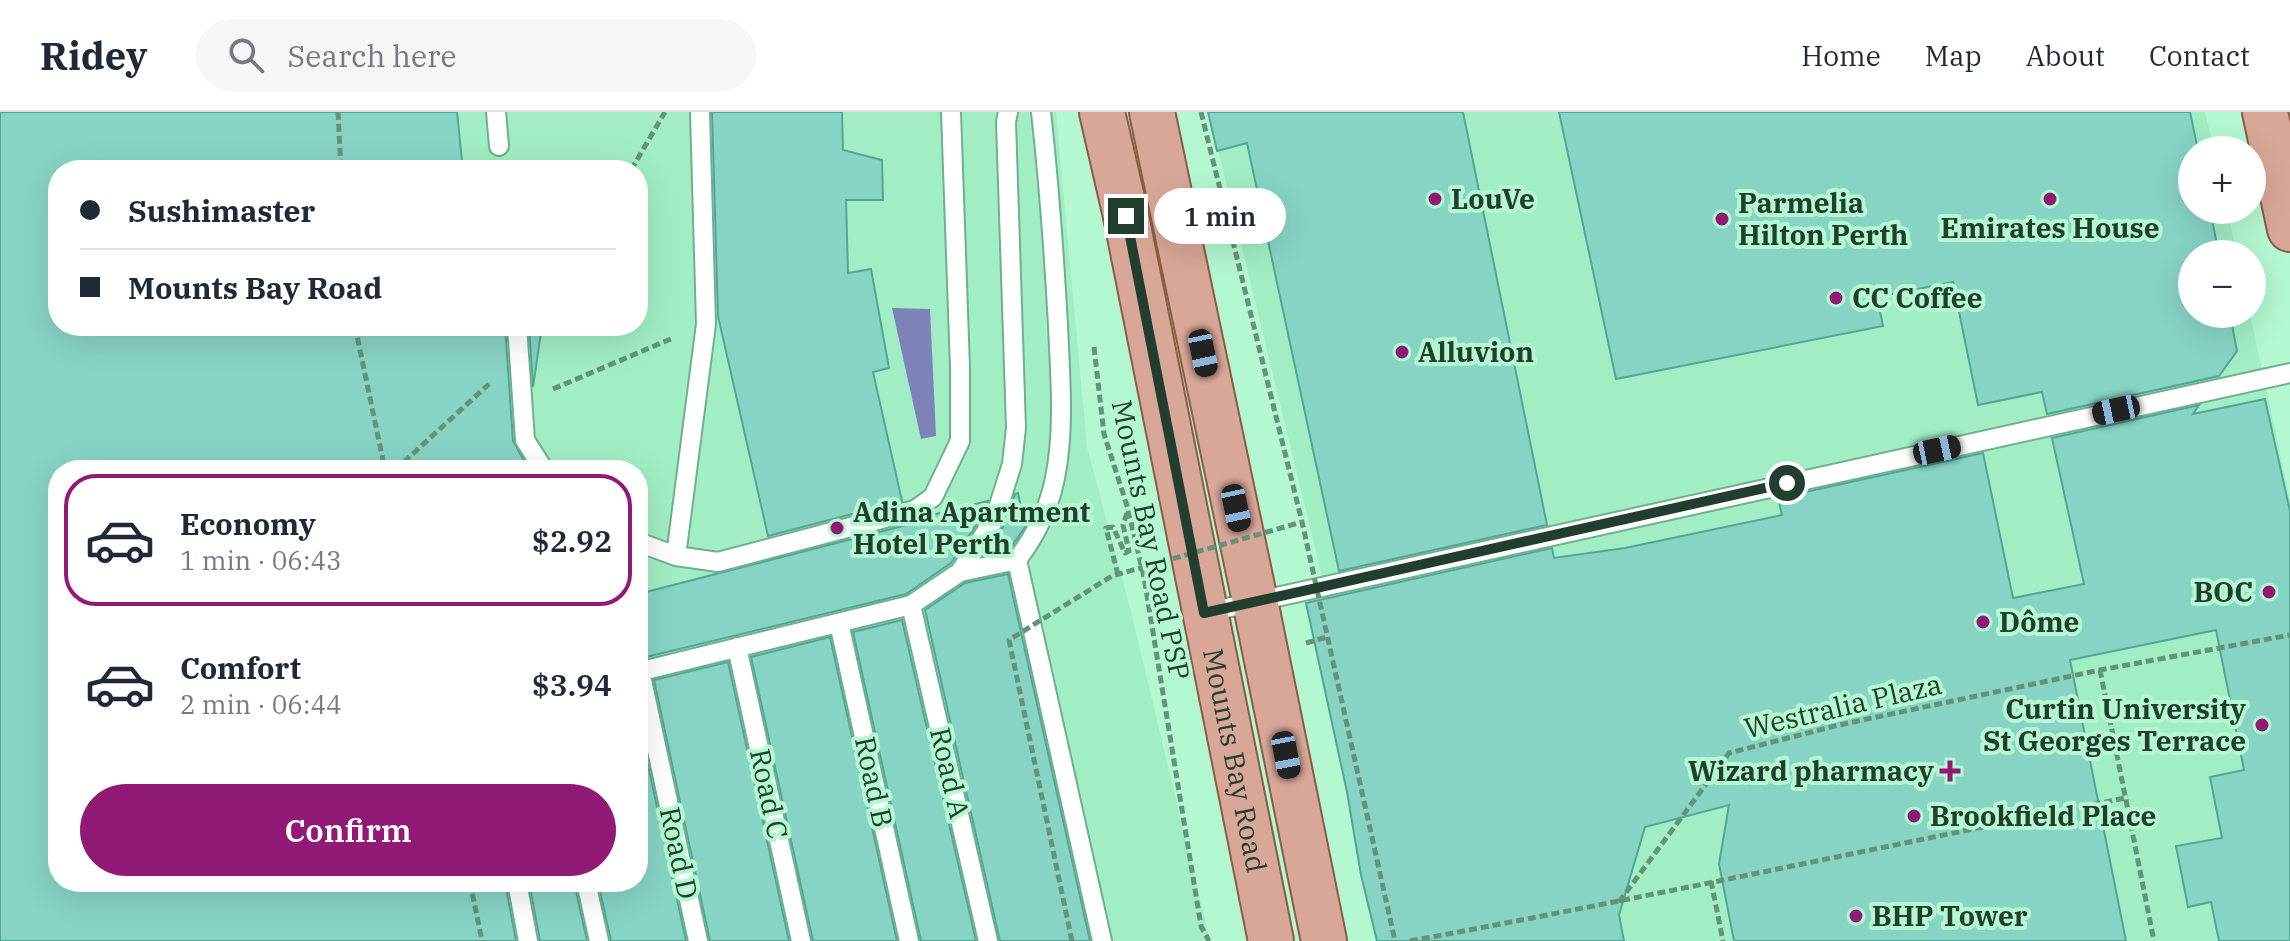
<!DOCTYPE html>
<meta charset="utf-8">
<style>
:root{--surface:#fff;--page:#f6f6f7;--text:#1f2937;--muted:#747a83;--line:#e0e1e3;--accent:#921a77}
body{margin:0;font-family:"IBM Plex Serif",serif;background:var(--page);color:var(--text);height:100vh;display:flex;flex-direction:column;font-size:30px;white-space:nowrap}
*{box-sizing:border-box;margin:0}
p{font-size:26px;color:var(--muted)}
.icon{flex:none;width:44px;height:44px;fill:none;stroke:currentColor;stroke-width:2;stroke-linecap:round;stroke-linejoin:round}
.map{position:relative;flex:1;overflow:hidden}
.details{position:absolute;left:48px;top:348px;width:600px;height:432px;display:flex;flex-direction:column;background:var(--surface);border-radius:32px;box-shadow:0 8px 32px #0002}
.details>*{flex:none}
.top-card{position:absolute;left:48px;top:48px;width:600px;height:176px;border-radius:32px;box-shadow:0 8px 32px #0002;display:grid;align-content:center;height:176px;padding:0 32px;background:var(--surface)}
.buttons{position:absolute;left:2178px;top:24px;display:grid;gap:16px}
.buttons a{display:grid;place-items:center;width:88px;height:88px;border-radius:50%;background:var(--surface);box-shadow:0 8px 32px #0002;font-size:40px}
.end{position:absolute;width:36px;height:36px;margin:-18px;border:10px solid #223e2f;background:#fff;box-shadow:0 0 0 4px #fff}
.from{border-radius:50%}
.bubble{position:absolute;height:56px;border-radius:28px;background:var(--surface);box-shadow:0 8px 32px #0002;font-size:26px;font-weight:600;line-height:56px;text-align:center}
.car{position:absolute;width:24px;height:48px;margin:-24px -12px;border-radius:10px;box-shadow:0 0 6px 2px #0007;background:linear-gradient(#222 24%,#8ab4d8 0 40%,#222 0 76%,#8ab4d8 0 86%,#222 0)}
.top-card b{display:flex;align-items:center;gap:28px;height:76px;font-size:30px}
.top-card b+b{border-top:2px solid var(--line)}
.top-card i{width:20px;height:20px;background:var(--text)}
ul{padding:14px 0 0;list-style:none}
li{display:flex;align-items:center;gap:24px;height:132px;margin:0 16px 12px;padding:0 16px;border:4px solid transparent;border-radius:32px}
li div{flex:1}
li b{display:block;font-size:30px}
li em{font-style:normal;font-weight:600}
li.active{border-color:var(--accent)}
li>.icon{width:72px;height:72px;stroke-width:1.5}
.button{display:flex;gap:16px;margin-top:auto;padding:16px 32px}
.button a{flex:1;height:92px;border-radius:48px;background:var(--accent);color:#fff;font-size:32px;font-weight:600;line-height:92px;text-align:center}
header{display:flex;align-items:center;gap:48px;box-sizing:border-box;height:112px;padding:0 40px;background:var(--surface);border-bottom:2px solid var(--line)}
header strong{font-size:38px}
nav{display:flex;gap:44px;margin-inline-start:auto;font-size:28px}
.search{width:560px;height:72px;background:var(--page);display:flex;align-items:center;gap:20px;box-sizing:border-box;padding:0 28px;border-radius:44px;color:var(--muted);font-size:30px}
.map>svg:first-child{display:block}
</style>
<header>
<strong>Ridey</strong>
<div class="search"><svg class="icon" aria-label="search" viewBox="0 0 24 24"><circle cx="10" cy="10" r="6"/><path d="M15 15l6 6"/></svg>Search here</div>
<nav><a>Home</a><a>Map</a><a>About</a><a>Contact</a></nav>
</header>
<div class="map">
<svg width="2290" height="829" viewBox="0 0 2290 829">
<rect width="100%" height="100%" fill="#b4f8d2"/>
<!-- built -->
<path fill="#a1eec4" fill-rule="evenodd" d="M0 0H1056L1087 335 1132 504 1210 829H0ZM58 58H638V214H58ZM58 358H638V770H58Z
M1209 0H2205L2214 38H2192V98H2227L2237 142H2192V202H2250L2290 388V829H1397L1320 456Z"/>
<!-- water -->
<path fill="#7d82b8" d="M892 196 930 197 936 324 921 327Z"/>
<!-- building -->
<path fill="#87d4c4" stroke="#53a696" stroke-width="2" d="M0 0H457L463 58H58V214H505L513 329 523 347 521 358H58V770H505L516 829H0Z
M712 0H842L843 38 882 48 883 88H846L848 161 871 157 889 256 873 260 902 389 768 424 718 204Z
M1208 0H1463L1547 413 1339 459 1247 31 1217 39Z
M1559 0H2190L2198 38H2192V98H2210L2219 142H2192V202H2230L2237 239 2219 264 2047 302 2042 280 1978 293 1953 170 1877 185 1883 214 1616 267Z
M529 214H542L533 275Z
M2265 287 2290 399V829H2219L2211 790 2188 795 2176 734 2222 726 2210 665 2244 658 2216 518 2070 548 2126 829H1734L1719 752 1729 693 1645 715 1619 803 1624 829H1377L1361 763 1347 680 1306 491 1552 436 1554 446 1625 436 1782 403 1778 386 1983 341 2013 486 2084 472 2052 326 2199 293 2193 302Z
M1018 381 1025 415 1010 437 986 442 1005 412 1015 382Z
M988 389 984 401 951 451 906 482 638 547V482L918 410 928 404Z
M1008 462 1090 829H1000L925 498 965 471Z
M902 508 976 829H921L853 520Z
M830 525 897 829H813L751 545Z
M728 550 789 829H710L654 568Z
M638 607 686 829H611L598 770H638Z
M529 770H574L587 829H540Z"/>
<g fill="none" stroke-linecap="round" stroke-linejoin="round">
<!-- lane casing -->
<g stroke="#6fb18d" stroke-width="22">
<path id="lane" d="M496 0 499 34
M517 214 525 328 544 358
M638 430 676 444 718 450 915 398 933 385 960 329V256L951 0
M676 444 706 212 700 0
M1017 448 1102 829
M960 460 995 406 1012 352 1016 316 1006 10 1008 0
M911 493 988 829
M1204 501 2290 261
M839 511 909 829
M737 535 801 829
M640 559 698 829
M638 560 911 493 960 460 1017 448C1036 423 1049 397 1055 366 1065 317 1060 263 1058 213 1054 142 1049 71 1041 0
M517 770 528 829
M586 770 599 829"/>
</g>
<!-- primary casing -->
<g stroke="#895d45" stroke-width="48">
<g id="primary">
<path id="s1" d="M1102 0 1126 104 1271 829"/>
<path d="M1152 0 1255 489 1324 829"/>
<path d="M2265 0 2290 117"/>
</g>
</g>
<!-- path -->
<path stroke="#659379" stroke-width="5" stroke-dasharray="8 4" stroke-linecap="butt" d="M338 0 341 58
M631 58 665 0
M355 214 385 358
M1094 235 1104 322 1128 397 1144 465 1201 814 1209 829
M553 277 673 226
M395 358 489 272
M1118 463 1106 416 1113 415 1125 441 1129 439 1123 413 1128 398
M1306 531 1327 525
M2100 558 2154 829
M1711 769 1723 829
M470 770 482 829
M1619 790 1729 641 1839 613 2100 558 2290 523
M1410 829C1649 785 1887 734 2125 686"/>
<!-- lane -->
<use href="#lane" stroke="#fff" stroke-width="18"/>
<!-- primary -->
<use href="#primary" stroke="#d9a797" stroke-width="44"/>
<!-- path-bridge -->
<path stroke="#659379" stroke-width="5" stroke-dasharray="8 4" stroke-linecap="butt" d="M1201 0 1302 410 1395 829
M1072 829 1009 528 1112 464 1302 410"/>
</g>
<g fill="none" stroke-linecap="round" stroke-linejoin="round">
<!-- route -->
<path stroke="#223e2f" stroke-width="10" d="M1126 104 1204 501 1787 371"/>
</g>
<!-- markers -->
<g fill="#921a77" stroke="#b4f8d2" stroke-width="3">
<circle cx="1435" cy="87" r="8"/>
<circle cx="2050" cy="87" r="8"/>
<circle cx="1722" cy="107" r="8"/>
<circle cx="1836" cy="186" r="8"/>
<circle cx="1402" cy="240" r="8"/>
<circle cx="837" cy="416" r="8"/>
<circle cx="2269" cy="480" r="8"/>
<circle cx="1983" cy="510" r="8"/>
<circle cx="2262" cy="613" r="8"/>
<path d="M1946 647h8v8h8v8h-8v8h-8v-8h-8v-8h8z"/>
<circle cx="1914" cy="704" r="8"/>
<circle cx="1856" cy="804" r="8"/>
</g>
<g text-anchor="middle" stroke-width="8" stroke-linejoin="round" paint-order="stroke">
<!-- poi labels -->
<g font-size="28" font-weight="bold" fill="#223e2f" stroke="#b4f8d2" text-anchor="start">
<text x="1451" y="97">LouVe</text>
<text x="1738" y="101">Parmelia<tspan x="1738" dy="32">Hilton Perth</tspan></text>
<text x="2050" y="126" text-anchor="middle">Emirates House</text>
<text x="1852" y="196">CC Coffee</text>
<text x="1418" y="250">Alluvion</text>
<text x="853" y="410">Adina Apartment<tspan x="853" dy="32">Hotel Perth</tspan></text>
<text x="2253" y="490" text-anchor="end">BOC</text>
<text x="1999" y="520">Dôme</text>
<text x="2246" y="607" text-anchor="end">Curtin University<tspan x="2246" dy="32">St Georges Terrace</tspan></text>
<text x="1934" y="669" text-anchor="end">Wizard pharmacy</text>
<text x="1930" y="714">Brookfield Place</text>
<text x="1872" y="814">BHP Tower</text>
</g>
<!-- street labels -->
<g font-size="28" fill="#223e2f" stroke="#b4f8d2">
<text transform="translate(1151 428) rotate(78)" y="10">Mounts Bay Road PSP</text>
<text transform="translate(1843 594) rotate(-13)" y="10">Westralia Plaza</text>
<text dy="10" stroke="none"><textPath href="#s1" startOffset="662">Mounts Bay Road</textPath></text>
<text transform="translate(950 661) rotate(77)" y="10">Road A</text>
<text transform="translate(874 670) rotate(78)" y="10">Road B</text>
<text transform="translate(769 682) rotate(78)" y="10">Road C</text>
<text transform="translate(679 741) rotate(78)" y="10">Road D</text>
</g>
</g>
</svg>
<div class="buttons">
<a>+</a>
<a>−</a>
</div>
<i class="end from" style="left:1787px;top:371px"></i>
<i class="end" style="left:1126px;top:104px"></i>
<div class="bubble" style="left:1154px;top:76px;width:132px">1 min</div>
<i class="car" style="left:1203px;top:241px;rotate:168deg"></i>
<i class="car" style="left:2116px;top:298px;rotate:258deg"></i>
<i class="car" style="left:1937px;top:338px;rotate:78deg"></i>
<i class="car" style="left:1236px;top:396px;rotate:168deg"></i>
<i class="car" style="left:1286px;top:643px;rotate:169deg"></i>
<div class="top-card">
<b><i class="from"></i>Sushimaster</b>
<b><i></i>Mounts Bay Road</b>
</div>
<section class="details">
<ul>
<li class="active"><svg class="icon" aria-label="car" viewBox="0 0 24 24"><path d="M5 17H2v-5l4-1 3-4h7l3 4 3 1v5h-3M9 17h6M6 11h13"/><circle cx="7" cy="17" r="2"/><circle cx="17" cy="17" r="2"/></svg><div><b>Economy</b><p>1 min · 06:43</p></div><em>$2.92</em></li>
<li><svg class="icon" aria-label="car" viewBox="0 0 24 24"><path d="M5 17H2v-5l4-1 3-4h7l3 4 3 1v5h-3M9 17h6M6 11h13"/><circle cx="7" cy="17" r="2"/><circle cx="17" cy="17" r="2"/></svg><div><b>Comfort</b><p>2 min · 06:44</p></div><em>$3.94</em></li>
</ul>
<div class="button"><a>Confirm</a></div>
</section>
</div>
